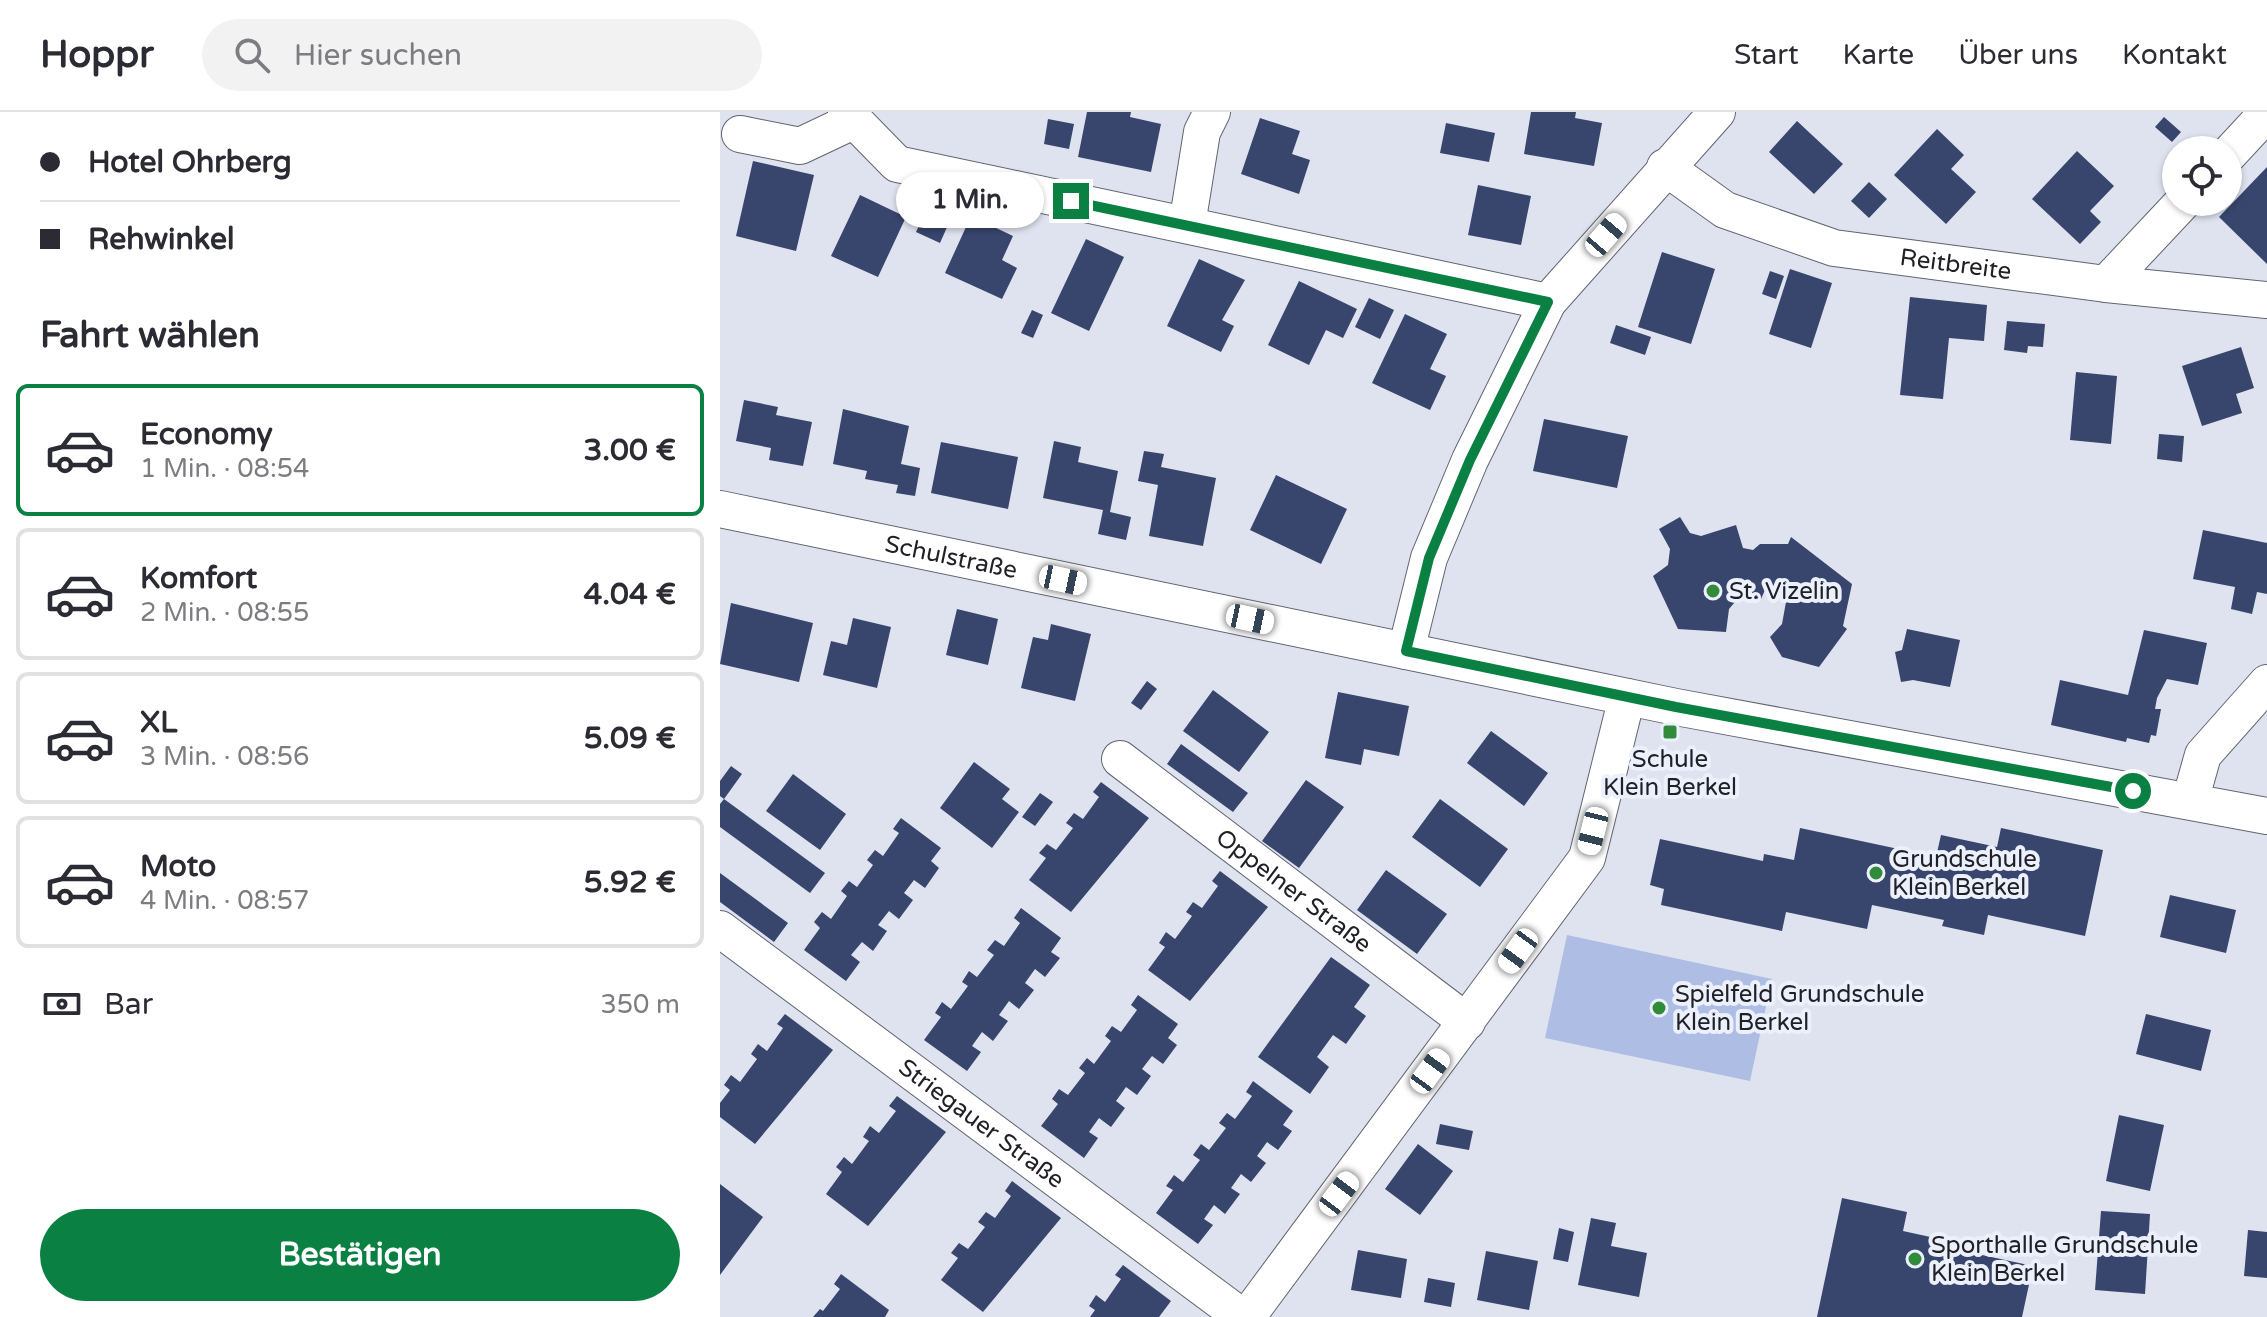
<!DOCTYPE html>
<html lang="de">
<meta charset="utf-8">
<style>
:root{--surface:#fff;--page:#f2f2f3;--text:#2b2b33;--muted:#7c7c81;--line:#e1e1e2;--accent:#0b8043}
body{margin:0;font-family:"Varela Round",sans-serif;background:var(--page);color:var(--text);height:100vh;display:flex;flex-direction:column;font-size:30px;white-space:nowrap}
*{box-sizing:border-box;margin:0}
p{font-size:26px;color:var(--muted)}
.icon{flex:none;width:44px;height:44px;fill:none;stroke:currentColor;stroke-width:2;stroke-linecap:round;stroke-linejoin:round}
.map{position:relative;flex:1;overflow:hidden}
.details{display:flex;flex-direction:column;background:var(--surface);width:720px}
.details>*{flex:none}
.top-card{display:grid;align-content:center;height:176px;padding:0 40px;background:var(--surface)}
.fabs{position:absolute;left:1442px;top:24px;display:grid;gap:16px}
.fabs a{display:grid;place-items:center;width:80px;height:80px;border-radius:50%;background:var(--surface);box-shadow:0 2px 6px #0004;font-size:40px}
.end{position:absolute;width:36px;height:36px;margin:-18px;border:10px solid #0b8043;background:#fff;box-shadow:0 0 0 4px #fff}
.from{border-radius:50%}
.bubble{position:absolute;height:56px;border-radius:28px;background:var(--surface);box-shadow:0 2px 6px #0004;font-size:26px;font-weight:700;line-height:56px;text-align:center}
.car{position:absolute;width:24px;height:48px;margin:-24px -12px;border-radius:10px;box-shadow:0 0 6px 2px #0007;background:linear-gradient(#fff 24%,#345 0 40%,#fff 0 76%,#345 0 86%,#fff 0)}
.top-card b{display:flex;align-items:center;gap:28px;height:76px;font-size:30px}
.top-card b+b{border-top:2px solid var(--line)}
.top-card i{width:20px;height:20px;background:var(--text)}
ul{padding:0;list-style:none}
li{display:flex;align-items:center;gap:24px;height:132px;margin:0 16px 12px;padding:0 24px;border:4px solid var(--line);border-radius:12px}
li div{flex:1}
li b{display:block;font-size:30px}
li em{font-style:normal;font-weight:700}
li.on{border-color:var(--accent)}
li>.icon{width:72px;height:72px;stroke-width:1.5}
h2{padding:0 40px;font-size:36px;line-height:96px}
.pay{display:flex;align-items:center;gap:20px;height:88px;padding:0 40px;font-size:30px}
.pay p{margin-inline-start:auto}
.action{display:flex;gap:16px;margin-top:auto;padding:16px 40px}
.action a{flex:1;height:92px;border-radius:48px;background:var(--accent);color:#fff;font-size:32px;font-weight:700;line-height:92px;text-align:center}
header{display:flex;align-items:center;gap:48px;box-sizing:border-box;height:112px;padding:0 40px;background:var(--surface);border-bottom:2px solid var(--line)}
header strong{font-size:38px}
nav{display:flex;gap:44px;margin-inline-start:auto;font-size:28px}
.search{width:560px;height:72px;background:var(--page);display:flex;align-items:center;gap:20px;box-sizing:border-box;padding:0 28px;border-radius:44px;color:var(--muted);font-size:30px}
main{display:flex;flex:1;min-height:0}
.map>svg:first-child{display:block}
</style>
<header>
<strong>Hoppr</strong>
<div class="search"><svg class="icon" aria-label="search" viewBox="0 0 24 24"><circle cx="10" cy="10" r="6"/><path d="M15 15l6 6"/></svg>Hier suchen</div>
<nav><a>Start</a><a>Karte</a><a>Über uns</a><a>Kontakt</a></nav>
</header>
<main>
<section class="details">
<div class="top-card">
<b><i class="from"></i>Hotel Ohrberg</b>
<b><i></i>Rehwinkel</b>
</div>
<h2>Fahrt wählen</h2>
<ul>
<li class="on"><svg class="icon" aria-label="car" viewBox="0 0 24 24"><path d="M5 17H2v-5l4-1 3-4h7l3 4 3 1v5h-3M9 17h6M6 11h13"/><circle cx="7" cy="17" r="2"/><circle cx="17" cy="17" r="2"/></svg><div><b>Economy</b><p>1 Min. · 08:54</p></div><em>3.00 €</em></li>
<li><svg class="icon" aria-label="car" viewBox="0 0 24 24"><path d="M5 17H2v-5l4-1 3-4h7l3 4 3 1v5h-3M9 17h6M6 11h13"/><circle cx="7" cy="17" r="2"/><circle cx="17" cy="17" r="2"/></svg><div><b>Komfort</b><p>2 Min. · 08:55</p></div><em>4.04 €</em></li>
<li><svg class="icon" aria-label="car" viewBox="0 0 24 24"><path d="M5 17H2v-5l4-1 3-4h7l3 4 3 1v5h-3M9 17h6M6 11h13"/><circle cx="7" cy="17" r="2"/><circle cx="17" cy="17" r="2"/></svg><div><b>XL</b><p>3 Min. · 08:56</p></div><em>5.09 €</em></li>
<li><svg class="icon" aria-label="car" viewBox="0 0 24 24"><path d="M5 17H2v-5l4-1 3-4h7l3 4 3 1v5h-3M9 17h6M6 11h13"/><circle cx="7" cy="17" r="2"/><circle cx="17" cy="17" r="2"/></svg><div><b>Moto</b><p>4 Min. · 08:57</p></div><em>5.92 €</em></li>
</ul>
<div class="pay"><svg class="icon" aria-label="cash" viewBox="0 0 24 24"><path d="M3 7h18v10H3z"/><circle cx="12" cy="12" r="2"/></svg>Bar<p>350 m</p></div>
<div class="action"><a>Bestätigen</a></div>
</section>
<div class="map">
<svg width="1547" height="1205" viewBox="0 0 1547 1205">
<rect width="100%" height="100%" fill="#dee3ef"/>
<!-- green -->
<path fill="#aebde4" d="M847 823 1052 867 1030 969 825 926Z"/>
<!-- building -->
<path fill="#38456c" d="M367 0H411L410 5 441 12 431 60 358 45Z
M811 0H856L855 6 882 11 874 54 804 42Z
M1444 5 1461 20 1452 30 1435 15Z
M540 6 580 19 572 42 590 48 579 82 521 62Z
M328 7 354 12 349 37 324 32Z
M1077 9 1123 52 1094 82 1049 40Z
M726 11 775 21 769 50 720 41Z
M1217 17 1244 43 1231 57 1256 80 1226 112 1174 63Z
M1357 39 1394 74 1370 99 1381 110 1360 132 1312 87Z
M33 49 94 63 76 139 16 124Z
M1547 55V152L1499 105Z
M1149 70 1167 87 1149 106 1131 89Z
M758 73 811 84 801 133 748 123Z
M140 83 186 105 158 165 111 144Z
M208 94 232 104 220 131 196 120Z
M251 104 293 124 282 148 297 156 282 187 225 161Z
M366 127 404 145 369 219 331 201Z
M942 140 995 157 971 232 918 215Z
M479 147 525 168 502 208 514 214 501 240 447 214Z
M1070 157 1112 171 1091 236 1049 222Z
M1050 159 1064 164 1056 187 1042 182Z
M579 169 637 197 623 226 606 218 589 253 548 233Z
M1190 185 1267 193 1264 229 1229 226 1223 287 1180 283Z
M649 186 674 198 660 227 635 215Z
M312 198 323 203 313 226 301 221Z
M685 202 727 222 710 257 726 264 710 298 652 271Z
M1287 209 1325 212 1323 235 1308 234 1307 241 1284 238Z
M896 213 931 225 925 243 890 231Z
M1521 235 1534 276 1516 282 1522 301 1482 314 1462 254Z
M1356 260 1397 264 1391 332 1350 328Z
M24 288 58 295 56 303 92 310 83 354 49 348 51 336 16 329Z
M123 297 189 314 181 352 200 356 195 384 176 381 178 373 145 367 147 359 113 352Z
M824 307 908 324 897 376 813 359Z
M1439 322 1464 324 1462 350 1437 347Z
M334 329 361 335 358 350 398 359 390 400 411 405 406 428 378 422 383 398 323 386Z
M221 330 298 345 288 397 211 381Z
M424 339 444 342 441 355 496 366 483 434 429 424 438 373 418 369Z
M556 363 627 397 601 452 530 418Z
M960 405 970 421 981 424 1016 413 1023 436 1033 438 1040 432H1068L1071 425 1132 472 1123 514 1127 517 1099 555 1062 545 1050 525 1062 512 1066 490 1045 478 1041 487 1020 484 1009 497 1006 520 958 517 933 464 948 453 950 437 939 417Z
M1483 418 1547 431V482L1537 480 1532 502 1511 497 1515 475 1473 467Z
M11 491 93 511 79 570 0 552Z
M237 497 278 507 268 553 226 543Z
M133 506 171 515 157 576 103 563 111 529 127 533Z
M331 512 371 522 355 589 301 576 313 525 328 528Z
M1187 517 1240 528 1230 575 1193 568 1181 570 1175 540 1182 538Z
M1424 518 1487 531 1478 573 1447 567 1437 586 1435 597H1441L1436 624 1431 623 1429 631 1407 626 1406 630 1331 613 1340 568 1408 583Z
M427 569 437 577 421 598 411 591Z
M493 578 549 620 519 660 463 619Z
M618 580 689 594 679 644 644 637 641 653 605 646Z
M771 619 828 661 804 694 747 651Z
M461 632 528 681 513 700 447 652Z
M254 650 290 677 282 687 299 700 272 736 220 696Z
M11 654 22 662 4 687 0 684V669Z
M73 662 126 702 100 738 46 699Z
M586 668 624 695 579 756 542 729Z
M381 670 429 706 351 800 309 768 326 746 319 741 327 732 336 738 353 716 346 711 354 701 363 707 379 685 373 680Z
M320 681 333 690 315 714 302 705Z
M4 687 105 761 90 781 0 715V692Z
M720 687 788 737 760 775 692 725Z
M181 706 221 736 211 749 219 756 205 776 194 768 184 781 193 788 179 807 169 799 158 813 167 819 153 839 142 830 131 843 140 850 126 869 84 838 100 816 94 810 102 800 111 807 127 784 121 779 129 769 137 775 153 753 147 748 155 738 163 744 179 721 173 717Z
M1080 716 1216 745 1221 723 1277 735 1281 716 1383 738 1365 824 1268 803 1264 823 1222 814 1224 808 1152 793 1147 817 1066 800 1062 819 941 793 944 777 930 773 940 727 1043 749 1044 742 1074 748Z
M666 758 727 802 697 842 637 798Z
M500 759 548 795 470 889 428 858 445 835 439 831 446 820 455 827 472 804 466 800 473 790 482 796 498 774 492 769Z
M0 761 68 811 54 830 0 790Z
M1450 783 1516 798 1506 841 1440 825Z
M301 796 341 826 331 840 340 846 325 865 315 857 305 871 314 878 299 897 289 889 279 903 288 909 273 929 262 920 252 934 261 940 247 959 204 928 221 905 215 901 222 890 231 897 248 874 242 870 249 859 257 865 274 843 267 838 275 828 284 834 300 811 294 806Z
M611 845 650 873 634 895 646 904 626 932 613 923 597 945 609 955 590 982 538 945Z
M418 883 458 912 448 926 457 933 443 952 432 944 422 957 431 964 417 983 406 975 396 989 405 996 391 1015 379 1006 369 1020 378 1026 364 1046 321 1014 338 992 332 987 339 977 348 983 365 961 359 956 367 946 374 952 391 929 385 924 392 914 401 920 417 898 411 893Z
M65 902 113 938 35 1032 0 1005V991L10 978 4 973 11 963 20 970 37 947 31 942 38 932 47 939 63 916 57 912Z
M1426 902 1491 918 1481 959 1416 942Z
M533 969 573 999 563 1013 572 1019 558 1038 547 1030 537 1044 546 1051 531 1070 521 1062 511 1076 520 1082 505 1102 494 1093 484 1107 493 1113 478 1132 436 1101 453 1078 446 1074 454 1063 463 1070 480 1048 473 1043 481 1032 489 1038 506 1016 499 1011 507 1001 515 1007 532 984 526 980Z
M177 984 226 1020 148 1114 106 1082 122 1060 116 1055 124 1045 132 1052 149 1029 143 1025 150 1014 159 1021 176 999 169 994Z
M1399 1003 1444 1013 1430 1079 1386 1069Z
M720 1012 753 1019 749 1038 716 1032Z
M698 1032 733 1059 700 1103 665 1077Z
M292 1069 341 1106 263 1200 221 1168 238 1146 231 1141 239 1131 248 1137 265 1115 258 1110 266 1100 275 1106 291 1084 285 1079Z
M0 1072 43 1105 0 1163Z
M1122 1086 1187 1100 1183 1119 1247 1133 1248 1140 1313 1154 1302 1205H1097Z
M1381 1099 1430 1102 1425 1182 1375 1178Z
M871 1106 896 1111 891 1134 927 1141 919 1185 858 1173Z
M839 1116 854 1120 848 1150 833 1147Z
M1528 1118 1547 1120V1166L1524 1164Z
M638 1138 687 1147 681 1186 631 1178Z
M766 1139 818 1149 809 1198 757 1188Z
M403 1153 451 1189 439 1205H370L375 1198 369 1194 376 1183 385 1190 401 1167 395 1163Z
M121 1162 169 1198 165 1205H93L100 1197 103 1199 120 1177 114 1172Z
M708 1166 735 1171 731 1195 704 1190Z"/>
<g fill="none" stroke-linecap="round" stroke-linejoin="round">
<!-- minor casing -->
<g stroke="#616570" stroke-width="38">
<g id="minor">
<path d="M126 0 177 52 828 190"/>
<path d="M20 22 80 34 133 9"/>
<path d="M1508 43 1547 1"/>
<path id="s1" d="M945 55 1005 98 1114 136 1386 172 1547 188"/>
<path d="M467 113 482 20 492 0"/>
<path d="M1386 172 1463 90"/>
<path id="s2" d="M0 397 956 595 1547 704"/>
<path d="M686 539 709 446 750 348 828 190 997 0"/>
<path id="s3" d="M400 647 747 910"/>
<path d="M1470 689 1483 643 1547 571"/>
<path id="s4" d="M0 817 522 1205"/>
<path d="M527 1205 867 746 907 585"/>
</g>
</g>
<!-- minor -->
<use href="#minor" stroke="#fff" stroke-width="36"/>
</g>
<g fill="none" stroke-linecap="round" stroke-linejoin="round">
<!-- route -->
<path stroke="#0b8043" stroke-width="10" d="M351 89 828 190 750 348 709 446 686 539 956 595 1413 679"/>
</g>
<!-- markers -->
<g fill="#328b3b" stroke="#ebf0fc" stroke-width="3">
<circle cx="993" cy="479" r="8"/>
<rect x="942" y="612" width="16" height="16" rx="4"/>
<circle cx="1156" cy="761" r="8"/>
<circle cx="939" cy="896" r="8"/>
<circle cx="1195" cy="1147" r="8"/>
</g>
<g text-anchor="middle" stroke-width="8" stroke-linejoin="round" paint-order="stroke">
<!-- street labels -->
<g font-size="24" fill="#202126" stroke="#ebf0fc">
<text dy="8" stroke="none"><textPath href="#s1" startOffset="312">Reitbreite</textPath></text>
<text dy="8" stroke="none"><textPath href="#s2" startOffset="236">Schulstraße</textPath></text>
<text dy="8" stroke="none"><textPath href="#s3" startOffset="218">Oppelner Straße</textPath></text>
<text dy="8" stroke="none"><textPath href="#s4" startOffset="326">Striegauer Straße</textPath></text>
</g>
<!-- poi labels -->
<g font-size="24" fill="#202126" stroke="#ebf0fc" text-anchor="start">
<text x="1009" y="487">St. Vizelin</text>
<text x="950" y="655" text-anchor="middle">Schule<tspan x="950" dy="28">Klein Berkel</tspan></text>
<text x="1172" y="755">Grundschule<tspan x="1172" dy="28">Klein Berkel</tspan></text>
<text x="955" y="890">Spielfeld Grundschule<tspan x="955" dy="28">Klein Berkel</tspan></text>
<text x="1211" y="1141">Sporthalle Grundschule<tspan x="1211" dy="28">Klein Berkel</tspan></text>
</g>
</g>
</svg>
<div class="fabs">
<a><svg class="icon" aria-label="locate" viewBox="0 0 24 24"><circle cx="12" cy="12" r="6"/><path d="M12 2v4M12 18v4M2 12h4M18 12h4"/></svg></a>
</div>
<i class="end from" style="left:1413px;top:679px"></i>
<i class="end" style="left:351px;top:89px"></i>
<div class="bubble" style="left:176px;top:60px;width:148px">1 Min.</div>
<i class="car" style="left:886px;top:123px;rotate:41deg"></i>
<i class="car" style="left:343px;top:468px;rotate:102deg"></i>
<i class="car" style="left:530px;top:507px;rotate:102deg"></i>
<i class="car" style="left:873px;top:719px;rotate:194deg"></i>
<i class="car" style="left:798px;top:839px;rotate:216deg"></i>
<i class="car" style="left:710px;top:959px;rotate:36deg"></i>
<i class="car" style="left:619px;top:1082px;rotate:37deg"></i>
</div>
</main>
